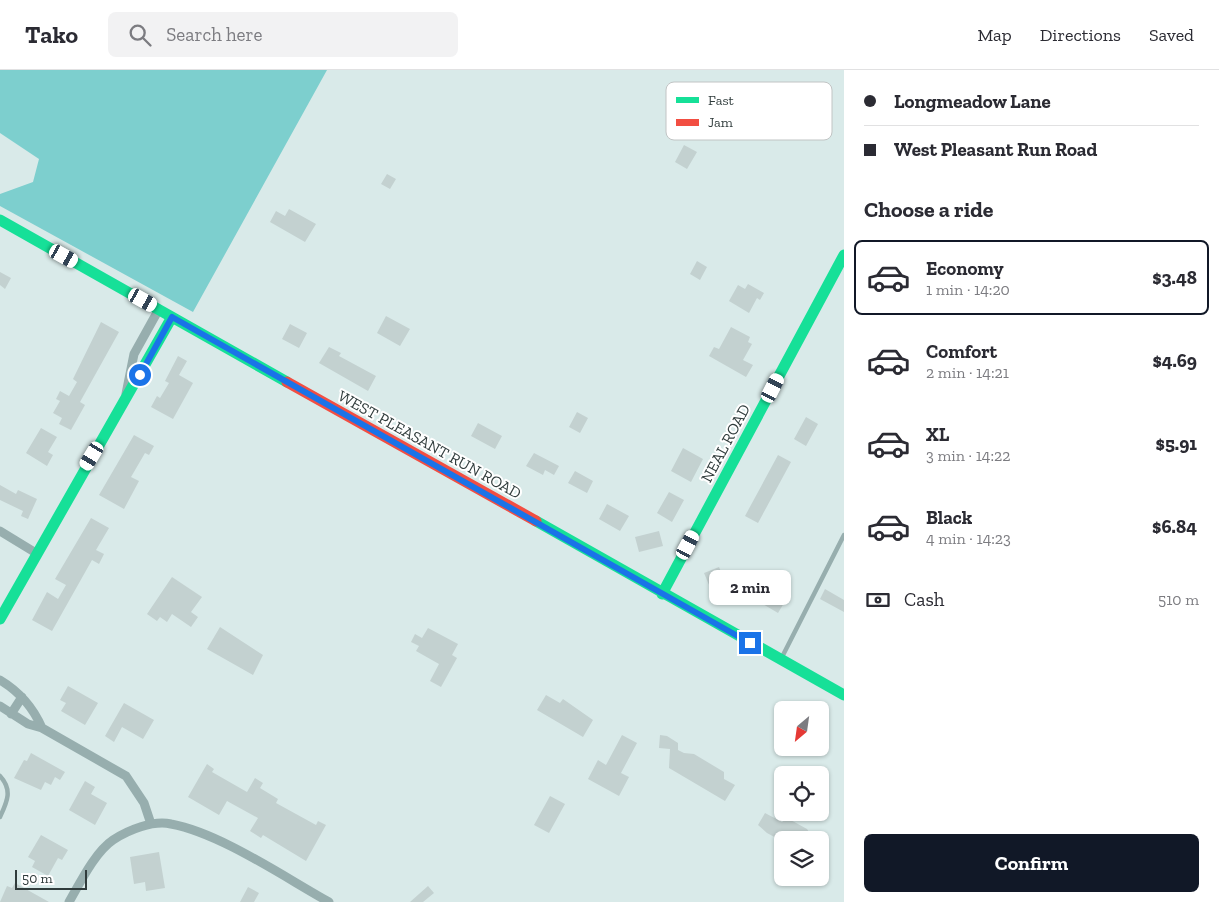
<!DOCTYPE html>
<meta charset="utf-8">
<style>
:root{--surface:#fff;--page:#f2f2f3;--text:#2b2b33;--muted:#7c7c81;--line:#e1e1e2;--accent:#111827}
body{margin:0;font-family:"Zilla Slab",serif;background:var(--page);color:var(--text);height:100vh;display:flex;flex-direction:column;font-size:19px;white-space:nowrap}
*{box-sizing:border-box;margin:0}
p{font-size:16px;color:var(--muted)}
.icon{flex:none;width:28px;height:28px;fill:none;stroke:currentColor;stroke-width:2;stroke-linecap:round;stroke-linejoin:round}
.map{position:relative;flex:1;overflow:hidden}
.details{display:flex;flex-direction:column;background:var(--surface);width:375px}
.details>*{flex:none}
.banner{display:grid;align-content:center;height:110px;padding:0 20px;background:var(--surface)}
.needle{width:32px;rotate:209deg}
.tools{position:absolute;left:774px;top:631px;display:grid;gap:10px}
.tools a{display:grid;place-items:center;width:55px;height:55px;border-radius:8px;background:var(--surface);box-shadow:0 1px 4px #0004;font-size:25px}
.scale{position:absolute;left:15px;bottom:12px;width:72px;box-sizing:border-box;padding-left:5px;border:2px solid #303c3c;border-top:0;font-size:14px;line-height:18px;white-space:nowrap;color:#303c3c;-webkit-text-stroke:4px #fff;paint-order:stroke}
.end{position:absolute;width:22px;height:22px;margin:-11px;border:6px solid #1a73e8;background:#fff;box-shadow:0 0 0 2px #fff}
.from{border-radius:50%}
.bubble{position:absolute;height:35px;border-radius:8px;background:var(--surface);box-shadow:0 1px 4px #0004;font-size:16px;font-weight:700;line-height:35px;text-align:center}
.car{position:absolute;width:15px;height:30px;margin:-15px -8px;border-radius:6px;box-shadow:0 0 4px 1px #0007;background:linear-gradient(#fff 24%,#345 0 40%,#fff 0 76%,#345 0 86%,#fff 0)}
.banner b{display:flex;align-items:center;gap:18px;height:48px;font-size:19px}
.banner b+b{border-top:1px solid var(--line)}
.banner i{width:12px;height:12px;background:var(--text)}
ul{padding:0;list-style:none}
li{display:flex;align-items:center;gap:15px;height:75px;margin:0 10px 8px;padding:0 10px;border:2px solid transparent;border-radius:8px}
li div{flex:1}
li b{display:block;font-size:19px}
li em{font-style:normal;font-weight:700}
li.active{border-color:var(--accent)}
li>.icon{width:45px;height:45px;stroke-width:1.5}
h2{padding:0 20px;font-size:22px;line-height:60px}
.pay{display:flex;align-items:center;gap:12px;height:55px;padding:0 20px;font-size:19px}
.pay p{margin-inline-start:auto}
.cta{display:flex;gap:10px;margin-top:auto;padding:10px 20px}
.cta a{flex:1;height:58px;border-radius:8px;background:var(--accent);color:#fff;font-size:20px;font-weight:700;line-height:58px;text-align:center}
header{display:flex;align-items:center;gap:30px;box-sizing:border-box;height:70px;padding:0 25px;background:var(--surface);border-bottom:1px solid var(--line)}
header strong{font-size:24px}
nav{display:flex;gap:28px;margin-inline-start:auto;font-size:18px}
.search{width:350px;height:45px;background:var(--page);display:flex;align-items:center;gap:12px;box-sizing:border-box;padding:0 18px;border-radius:8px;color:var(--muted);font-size:19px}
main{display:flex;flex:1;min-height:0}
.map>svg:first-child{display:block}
</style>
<header>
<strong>Tako</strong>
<div class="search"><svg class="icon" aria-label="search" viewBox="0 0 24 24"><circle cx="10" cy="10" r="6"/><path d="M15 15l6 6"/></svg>Search here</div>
<nav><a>Map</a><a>Directions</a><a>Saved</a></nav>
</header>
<main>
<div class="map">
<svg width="844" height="832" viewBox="0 0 844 832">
<rect width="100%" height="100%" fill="#d9eae9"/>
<!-- forest -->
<path fill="#7dcfce" d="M0 0H327L193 242 0 136V124L33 112 39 89 0 63Z"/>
<!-- building -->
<path fill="#c3d1d0" d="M684 75 697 82 687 99 675 92Z
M387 104 396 109 390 119 381 114Z
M289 139 316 154 305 172 270 152 276 141 285 146Z
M697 191 707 197 700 210 690 204Z
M0 202 11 208 5 219 0 215Z
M748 214 764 223 760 230 757 228 749 243 729 231 738 215 745 219Z
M386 246 410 259 400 276 377 263Z
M101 252 119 262 80 332 85 335 71 360 59 354 62 348 53 343 60 331 56 329 60 321 69 326 77 312 73 309Z
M290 254 307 263 299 278 282 269Z
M731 257 750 267 748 272 752 274 743 290 753 295 746 307 709 286 714 277 719 279Z
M329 277 341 283 339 286 376 306 368 321 319 293Z
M178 286 187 291 179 305 193 313 173 349 151 337 157 326 160 328 169 313 165 311Z
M577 342 588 348 580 363 569 357Z
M806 347 818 354 806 376 794 369Z
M478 353 502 366 495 379 471 366Z
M41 358 57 367 48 382 53 385 47 396 26 383Z
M134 365 154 376 149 385 145 383 131 407 139 411 124 439 99 425Z
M683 378 703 389 691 412 671 401Z
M534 383 559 396 554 405 545 400 543 405 526 396Z
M778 385 791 392 758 453 745 446Z
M575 401 593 411 587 423 568 413Z
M0 415 16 424 18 420 37 429 28 449 21 446 23 441 0 430Z
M669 422 684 430 672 452 657 443Z
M607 434 629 446 620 461 599 449Z
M91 448 109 458 96 480 104 484 99 494 92 490 52 561 32 550 47 522 58 529 66 515 55 509Z
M659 461 663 476 639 482 635 467Z
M719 497 730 523 715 529 704 503Z
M172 507 202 527 191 542 198 547 191 557 172 544 167 552 160 547 157 551 147 544Z
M766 517 787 528 778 543 758 531Z
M825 519 844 530V542L820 529Z
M220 557 263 585 253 605 207 579Z
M428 558 458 574 452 585 457 588 441 617 430 611 439 594 416 581 419 576 411 572 415 564 422 568Z
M68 616 98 633 85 655 61 641 66 633 60 630Z
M546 625 560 633 563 629 593 650 583 667 537 640Z
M124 633 154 650 143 669 122 657 114 672 105 666Z
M622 665 637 673 621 703 629 707 619 726 588 709 598 690 606 695Z
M660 665 667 666 678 673V680L684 683 694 684 724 702V709L735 715 725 731 669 698 670 679 659 678Z
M31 683 65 702 60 710 55 707 51 715 45 712 41 720 14 708 24 690 27 691Z
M207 694 214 699 212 702 247 722 255 708 263 713 260 718 278 729 276 733 316 755 318 751 326 755 306 791 263 765 261 768 250 761 258 748 227 731 219 745 188 727Z
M85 711 95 717 91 724 107 733 95 755 69 740Z
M550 726 565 734 549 763 534 755Z
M765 743 782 752 787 748 807 759 814 770H780L767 763 758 755Z
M41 765 68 780 62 790 58 788 48 806 32 797 35 791 28 787Z
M159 782 165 818 146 821 145 812 134 814 130 787Z
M15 813 49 832H0L7 816 12 818Z
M428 816 434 823 423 832H410Z
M248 817 259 823 254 832H240Z"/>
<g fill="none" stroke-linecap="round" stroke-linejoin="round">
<!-- lane -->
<path stroke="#97aeae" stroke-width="4.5" d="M781 589 844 465
M0 706C13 720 7 732 0 747"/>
<!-- street -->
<path stroke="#97aeae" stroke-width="9" d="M126 324 134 284 159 239
M0 461 36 483
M0 610C20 622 33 637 42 658L28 654 0 636
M11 644 22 627
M42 658 126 706 144 733 151 754
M69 832C80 813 95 782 113 770 128 760 153 750 171 754 220 763 284 807 329 832"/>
<!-- fast -->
<path stroke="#16e098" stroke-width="11" d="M0 150 287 312
M536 451 844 625
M662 524 844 185
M0 549 172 247"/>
<!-- jam -->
<path stroke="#f24e42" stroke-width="11" d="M287 312 536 451"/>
</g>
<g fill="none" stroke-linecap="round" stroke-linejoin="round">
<!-- route -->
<path stroke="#1a73e8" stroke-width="6" d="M140 305 172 247 750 573"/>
</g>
<g text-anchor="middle" stroke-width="4" stroke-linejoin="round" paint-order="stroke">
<!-- street labels -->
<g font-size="16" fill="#303c3c" stroke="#fff">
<text transform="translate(725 373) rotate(-62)" y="6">NEAL ROAD</text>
<text transform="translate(430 374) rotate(29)" y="6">WEST PLEASANT RUN ROAD</text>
</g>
</g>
<!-- legend -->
<rect x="666" y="12" width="166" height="58" rx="8" fill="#fff" stroke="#c1c4c4" stroke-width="1"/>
<rect x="676" y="27" width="23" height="6" fill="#16e098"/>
<rect x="676" y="49" width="23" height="7" fill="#f24e42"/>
<g font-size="14" fill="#303c3c">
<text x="708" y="35">Fast</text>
<text x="708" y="57">Jam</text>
</g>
</svg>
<div class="tools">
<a><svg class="needle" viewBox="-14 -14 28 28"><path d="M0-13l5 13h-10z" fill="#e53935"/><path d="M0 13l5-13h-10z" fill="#7c7c81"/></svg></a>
<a><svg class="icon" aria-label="locate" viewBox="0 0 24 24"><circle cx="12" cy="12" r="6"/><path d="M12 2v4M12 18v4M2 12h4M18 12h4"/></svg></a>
<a><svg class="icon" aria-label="layers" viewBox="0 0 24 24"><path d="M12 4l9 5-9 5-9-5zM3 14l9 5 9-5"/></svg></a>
</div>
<div class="scale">50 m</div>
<i class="end from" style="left:140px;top:305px"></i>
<i class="end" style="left:750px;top:573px"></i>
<div class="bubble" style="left:709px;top:500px;width:82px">2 min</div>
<i class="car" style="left:64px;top:186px;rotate:119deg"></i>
<i class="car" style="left:143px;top:230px;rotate:119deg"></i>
<i class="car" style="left:773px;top:318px;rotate:27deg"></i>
<i class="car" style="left:92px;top:386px;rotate:211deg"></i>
<i class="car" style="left:688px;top:475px;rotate:28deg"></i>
</div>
<section class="details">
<div class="banner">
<b><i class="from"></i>Longmeadow Lane</b>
<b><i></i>West Pleasant Run Road</b>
</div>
<h2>Choose a ride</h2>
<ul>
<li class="active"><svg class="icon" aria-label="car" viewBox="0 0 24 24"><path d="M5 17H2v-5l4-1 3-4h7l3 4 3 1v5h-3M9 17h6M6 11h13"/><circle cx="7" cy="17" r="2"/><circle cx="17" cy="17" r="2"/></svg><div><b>Economy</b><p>1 min · 14:20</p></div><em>$3.48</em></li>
<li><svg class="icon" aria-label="car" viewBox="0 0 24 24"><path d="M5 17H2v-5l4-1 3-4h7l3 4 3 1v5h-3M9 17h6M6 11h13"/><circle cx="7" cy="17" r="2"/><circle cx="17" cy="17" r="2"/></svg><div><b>Comfort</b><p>2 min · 14:21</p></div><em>$4.69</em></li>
<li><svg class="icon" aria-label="car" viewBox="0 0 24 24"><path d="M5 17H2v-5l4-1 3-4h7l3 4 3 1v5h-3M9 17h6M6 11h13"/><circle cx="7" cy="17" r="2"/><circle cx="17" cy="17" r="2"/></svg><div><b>XL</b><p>3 min · 14:22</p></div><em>$5.91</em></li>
<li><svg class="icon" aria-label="car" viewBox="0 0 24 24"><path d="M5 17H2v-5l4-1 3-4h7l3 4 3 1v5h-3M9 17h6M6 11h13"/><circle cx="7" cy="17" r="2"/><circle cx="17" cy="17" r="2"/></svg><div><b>Black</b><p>4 min · 14:23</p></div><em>$6.84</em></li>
</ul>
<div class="pay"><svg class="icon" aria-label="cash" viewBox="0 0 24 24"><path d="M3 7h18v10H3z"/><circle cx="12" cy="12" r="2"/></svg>Cash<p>510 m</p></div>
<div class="cta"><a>Confirm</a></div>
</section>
</main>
